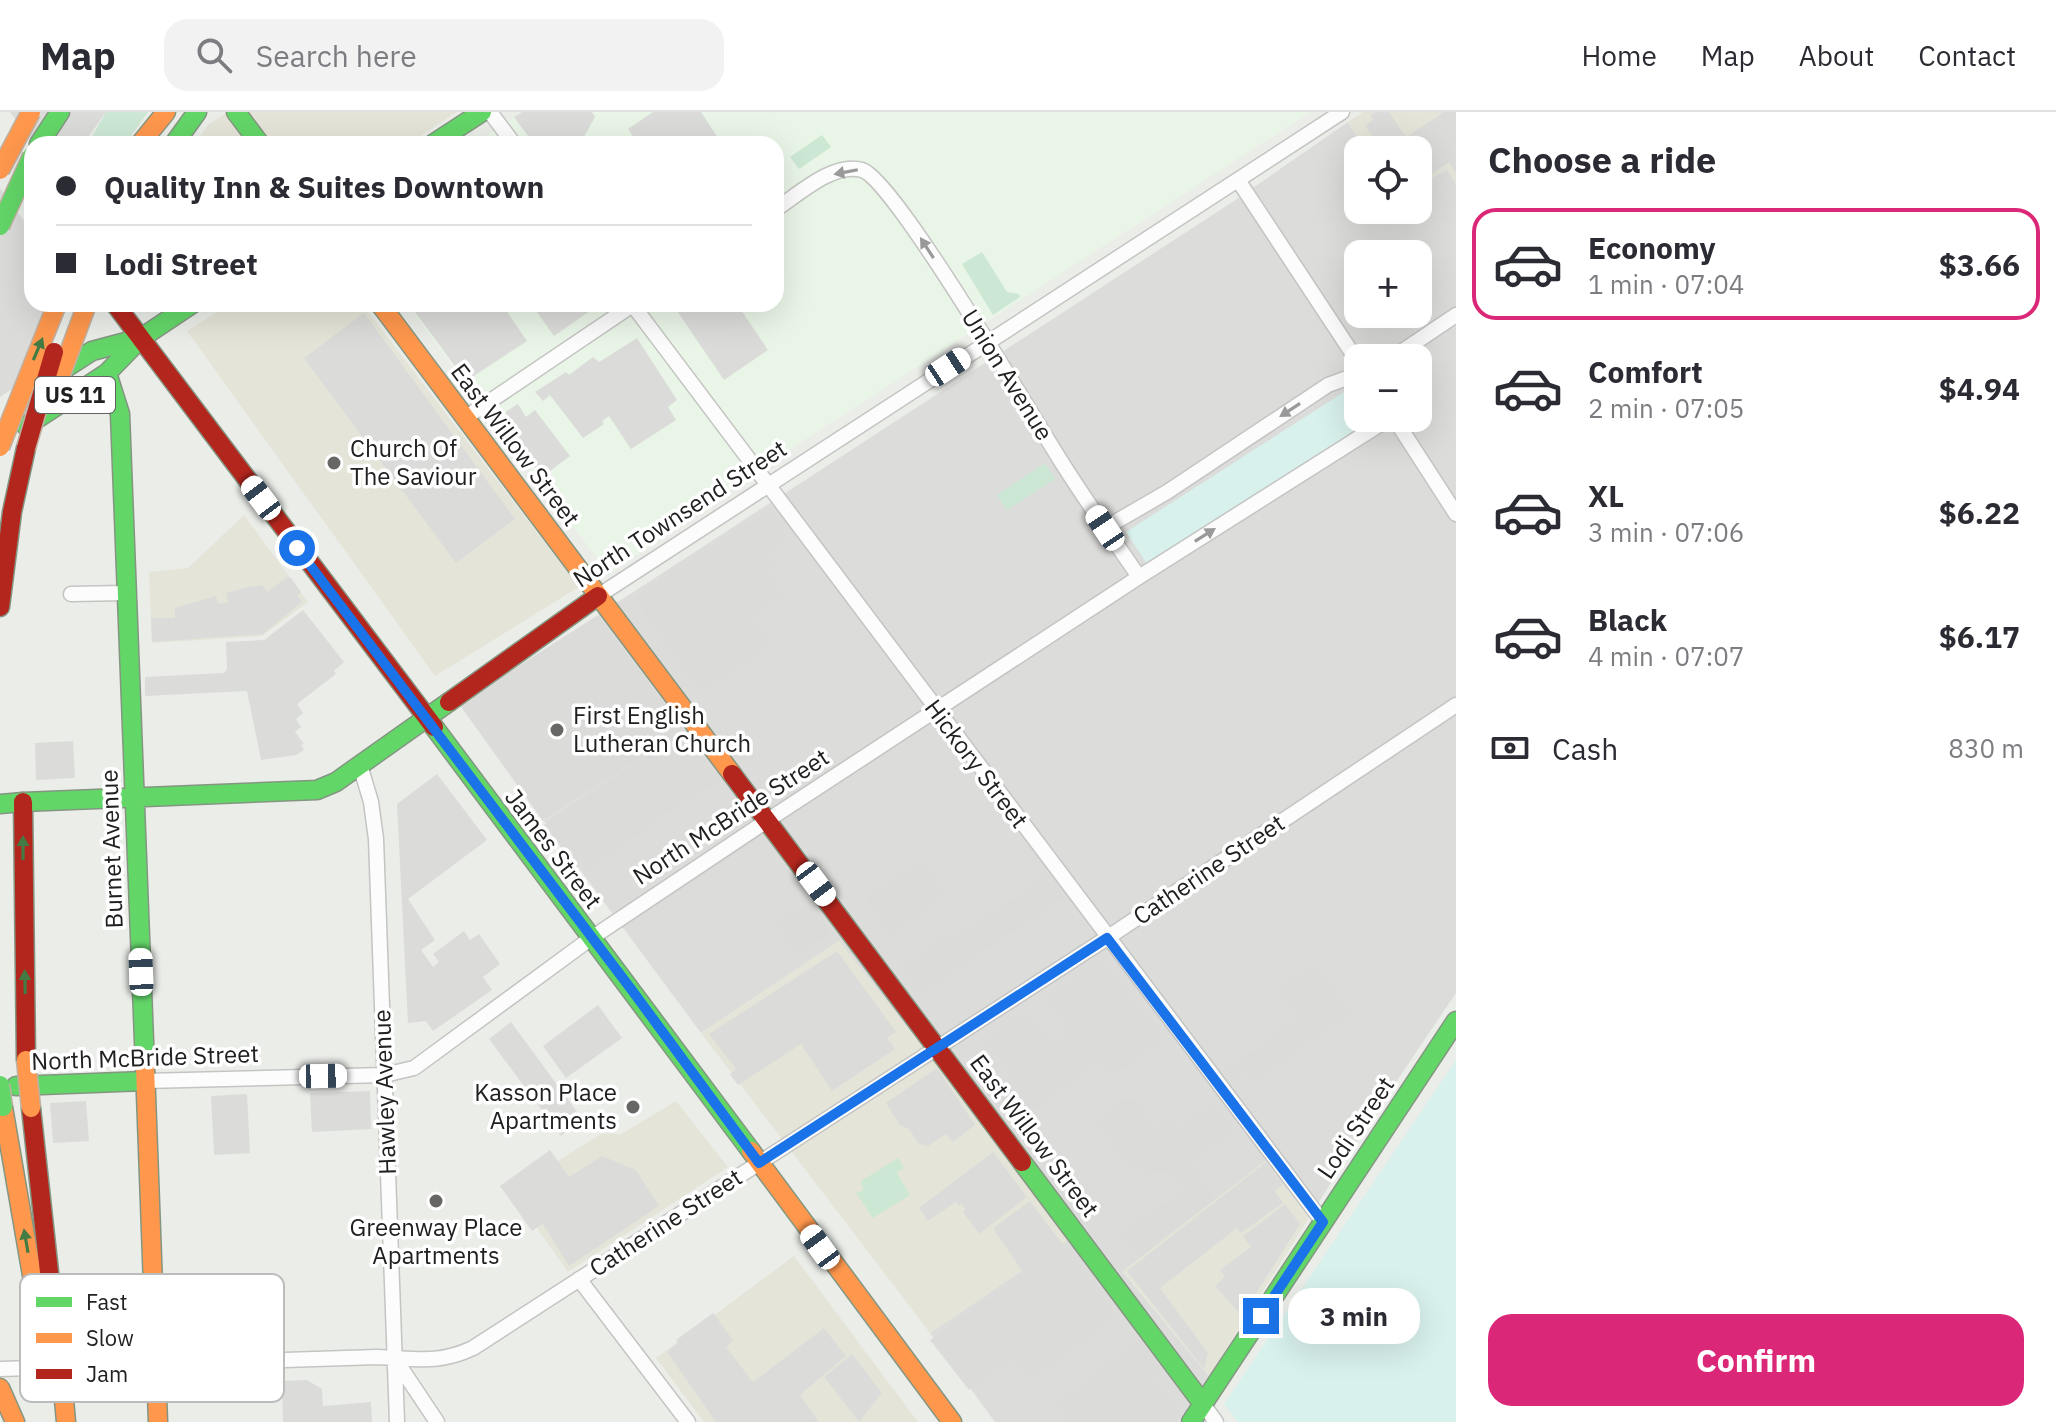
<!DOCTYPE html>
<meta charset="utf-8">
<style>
:root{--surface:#fff;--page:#f2f2f3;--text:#2b2b33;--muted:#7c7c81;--line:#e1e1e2;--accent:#db2777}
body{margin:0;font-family:"IBM Plex Sans",sans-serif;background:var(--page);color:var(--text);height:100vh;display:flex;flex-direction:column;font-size:30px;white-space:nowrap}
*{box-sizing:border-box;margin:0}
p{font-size:26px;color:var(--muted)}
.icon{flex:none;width:44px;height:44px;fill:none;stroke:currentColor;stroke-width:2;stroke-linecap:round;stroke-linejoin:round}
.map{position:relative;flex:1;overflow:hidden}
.sheet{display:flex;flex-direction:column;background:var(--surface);width:600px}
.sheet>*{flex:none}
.guide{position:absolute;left:24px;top:24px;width:760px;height:176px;border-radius:24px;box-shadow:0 8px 32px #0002;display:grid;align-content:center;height:176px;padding:0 32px;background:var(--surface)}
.controls{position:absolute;left:1344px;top:24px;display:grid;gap:16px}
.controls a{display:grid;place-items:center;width:88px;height:88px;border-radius:16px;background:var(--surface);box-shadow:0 8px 32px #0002;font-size:40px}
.end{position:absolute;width:36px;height:36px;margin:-18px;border:10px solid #1a73e8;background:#fff;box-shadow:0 0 0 4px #fff}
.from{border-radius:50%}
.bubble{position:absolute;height:56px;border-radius:24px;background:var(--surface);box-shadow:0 8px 32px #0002;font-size:26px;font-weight:700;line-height:56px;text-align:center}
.car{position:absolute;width:24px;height:48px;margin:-24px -12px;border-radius:10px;box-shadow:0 0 6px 2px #0007;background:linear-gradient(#fff 24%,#345 0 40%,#fff 0 76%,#345 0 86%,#fff 0)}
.guide b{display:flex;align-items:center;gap:28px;height:76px;font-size:30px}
.guide b+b{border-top:2px solid var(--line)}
.guide i{width:20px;height:20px;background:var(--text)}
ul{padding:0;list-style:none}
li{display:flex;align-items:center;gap:24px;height:112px;margin:0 16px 12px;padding:0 16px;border:4px solid transparent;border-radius:24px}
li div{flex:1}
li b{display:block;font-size:30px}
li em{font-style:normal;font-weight:700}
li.active{border-color:var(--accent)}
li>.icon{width:72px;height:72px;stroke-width:1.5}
h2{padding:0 32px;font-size:36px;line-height:96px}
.pay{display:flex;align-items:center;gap:20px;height:88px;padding:0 32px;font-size:30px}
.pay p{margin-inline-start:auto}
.button{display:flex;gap:16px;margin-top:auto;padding:16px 32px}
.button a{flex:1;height:92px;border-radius:24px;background:var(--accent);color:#fff;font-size:32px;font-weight:700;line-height:92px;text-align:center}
header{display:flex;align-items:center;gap:48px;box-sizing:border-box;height:112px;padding:0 40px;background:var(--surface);border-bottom:2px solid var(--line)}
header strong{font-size:38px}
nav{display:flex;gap:44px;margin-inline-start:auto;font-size:28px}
.search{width:560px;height:72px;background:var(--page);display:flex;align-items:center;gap:20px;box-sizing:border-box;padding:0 28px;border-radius:24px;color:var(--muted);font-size:30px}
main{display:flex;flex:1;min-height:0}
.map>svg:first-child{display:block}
</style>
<header>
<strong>Map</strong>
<div class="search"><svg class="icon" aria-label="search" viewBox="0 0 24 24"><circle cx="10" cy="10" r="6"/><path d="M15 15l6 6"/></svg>Search here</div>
<nav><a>Home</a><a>Map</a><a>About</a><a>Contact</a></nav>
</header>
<main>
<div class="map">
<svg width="1456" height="1310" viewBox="0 0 1456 1310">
<rect width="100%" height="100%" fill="#ebede9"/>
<!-- residential -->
<path fill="#dcdcda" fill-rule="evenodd" d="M1348 10 1366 38H1358V98H1418V74L1447 57 1456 72V881L1369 1010 1309 1106 1270 1046 1123 1160 1209 1264 1178 1310H995L930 1221 1067 1128 839 829 701 921 544 709 684 615 598 503 1234 89ZM1358 142H1418V202H1358ZM1358 246H1418V306H1358Z"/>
<!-- commercial -->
<path fill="#e5e4d8" d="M228 0H457L408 32H194L209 12Z
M1363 0H1456V72L1446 57 1418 74V38H1366L1348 10Z
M230 192H362L579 475 435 564 187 219Z
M244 403 308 490 262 524 152 531 149 460 188 456Z
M839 829 935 950 1067 1128 930 1221 701 921Z
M676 989 728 1055 568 1160 537 1116 582 1086 556 1050 603 1021 621 1022Z
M1269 1046 1309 1106 1209 1264 1123 1159Z
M794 1144 918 1310H704L656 1246Z"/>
<!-- education -->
<path fill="#e9f5e6" d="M522 0H1310L775 347 609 462 406 192H776V32H474Z"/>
<!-- religious -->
<path fill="#dbdcda" d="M10 0H106L83 32H34Z
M522 0H592L595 5 580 32H534L514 5Z
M653 0H701L722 32H638L628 17Z
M1376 0H1389L1406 25 1444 0H1456V61L1449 50 1418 71V38H1381L1365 13 1373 8 1371 3Z
M0 76 32 120V192H52L17 274 0 285Z
M409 192H502L527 229 466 269Z
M531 192H600L554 224Z
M681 192H737L768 238 724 268 675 196Z
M364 201 515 407 456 451 304 246Z
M637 226 677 288 668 295 676 308 631 337 609 304 602 309 604 312 583 326 550 283 543 289 535 280 566 260 569 263 593 245 599 250Z
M518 292 526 305 535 298 570 344 542 365 506 317 512 311 505 300Z
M768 398 788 423 767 439 777 454 766 462 781 482 748 504 769 532 702 578 634 486Z
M287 465 291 466 301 480 297 483 302 490 263 522 152 530 151 506H175V496L216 484 218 492 228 490 226 481 249 475 262 473 267 480Z
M303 498 344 550 334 559 336 562 297 592 303 601 296 607 301 615 295 620 304 632 301 633 304 638 296 643 261 648 247 579 145 584V565L224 561 227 557 226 530 264 528Z
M598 503 684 616 543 709 459 592Z
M683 620 720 668 660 704 631 657Z
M73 629 75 666 36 668 35 631Z
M626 659 657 705 651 713 584 757 581 753 576 755 544 713Z
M437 662 487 728 408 787 435 828 421 838 433 855 439 850 433 842 464 819 470 828 479 822 500 852 483 865 492 878 433 919 426 909 408 911 397 692Z
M921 750 944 780 892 821 866 786Z
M1049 762 1066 784 921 881 903 855 948 824 952 828Z
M808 792 829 822 798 842 777 812Z
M837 839 896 920 887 926 895 937 832 979 801 932 738 973 730 962 736 957 709 922Z
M1101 848 1163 927 1111 965 1100 951 1097 952 1045 885Z
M1315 853 1349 900 1253 969 1244 958 1230 969 1224 960 1300 905 1281 877Z
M598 893 622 926 566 966 543 934Z
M1025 899 1050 931 1010 959 986 927Z
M511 910 583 1008 561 1024 489 927Z
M1070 921 1093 951 1019 1008 994 974Z
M937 956 975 1013 953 1030 946 1022 928 1034 919 1032 909 1017 900 1013 886 991Z
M370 979 371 1017 312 1020 310 981Z
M247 982 250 1041 214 1043 211 984Z
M1125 987 1133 988 1156 1019 1172 1007 1180 1017 1213 991 1234 1018 1200 1043 1201 1045 1190 1054 1215 1086 1139 1145 1121 1122 1178 1083 1184 1075 1177 1064 1159 1058 1149 1064 1141 1055 1135 1059 1097 1010Z
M86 989 89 1029 53 1031 50 991Z
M550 1038 569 1065 602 1044 636 1058 659 1094 569 1154 543 1112 532 1119 500 1074Z
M993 1040 1027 1085 979 1122 963 1100 965 1098 962 1092 959 1094 956 1090 928 1109 919 1096Z
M1266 1050 1283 1072 1275 1079 1283 1091 1241 1121 1237 1116 1160 1176 1208 1241 1204 1257 1127 1159Z
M1030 1089 1112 1197 1110 1199 1114 1204 1031 1267 1013 1244 969 1278 930 1228 1024 1162 993 1116Z
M1285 1092 1300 1112 1242 1204 1215 1174 1225 1165 1220 1158 1251 1135 1243 1124Z
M713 1201 733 1228 726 1235 753 1270 824 1216 846 1244 800 1283 819 1310H716L667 1240 678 1231 676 1228Z
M1141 1228 1161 1256 1149 1265 1179 1298 1171 1310H1124L1110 1293 1108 1295 1118 1310H1071L1058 1293Z
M852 1242 882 1281 859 1310 824 1265Z
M307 1268 322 1277 323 1294 371 1290 372 1310H283L282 1269Z"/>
<!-- grass -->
<path fill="#cce8d4" d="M106 0H148L125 32H88Z
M822 23 831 35 799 57 790 45Z
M982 140 1007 180 1019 182 1020 185 993 203 962 152Z
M1045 351 1055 367 1007 398 997 383Z
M898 1046 904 1056 897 1061 910 1083 873 1106 856 1081 863 1078 861 1069Z"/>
<!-- park -->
<path fill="#d8f1ed" d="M1358 271V306H1374L1147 452 1126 420Z
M1456 948V1310H1238L1224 1292Z"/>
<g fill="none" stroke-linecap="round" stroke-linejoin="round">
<!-- street casing -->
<g stroke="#c4c5c3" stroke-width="17">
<path id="street" d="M490 0 514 32
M1238 68 1358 250
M776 97C799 82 833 50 862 58 894 67 1036 311 1064 354 1088 392 1114 428 1139 465
M632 192 1323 1110
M1392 246 1456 203
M465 306 634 192
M1394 306 1456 402
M1105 416 1167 380 1328 273 1358 262
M71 482 125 481
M598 484 1342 0
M360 653 371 690 376 727 397 1310
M145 969 384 963 414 956 590 827 768 708 1139 465 1390 306
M579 1167 688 1310
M395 1247 437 1310
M0 1257 377 1245C414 1246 437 1253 473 1236L1107 826 1456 593
M1203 1292 1216 1310"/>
</g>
<!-- fast casing -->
<g stroke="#849682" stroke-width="21">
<path id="fast" d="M236 0 260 32
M39 32 60 0
M174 32 197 0
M433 32 482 0
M107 261 120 302 145 955
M55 263 92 239 141 226
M26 314 107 261 141 226 192 192
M434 615 751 1039
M23 690 317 678 336 670 449 590
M0 692 23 690
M16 974 145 969
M1022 1050 1203 1292
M1191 1310 1456 909"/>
</g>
<!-- slow casing -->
<g stroke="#849682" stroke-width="21">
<path id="slow" d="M140 32 166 0
M380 192 732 662
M145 955 158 1310
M3 995 44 1233
M751 1039 952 1310
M0 1276 15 1310
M63 1276 66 1310"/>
</g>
<!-- jam casing -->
<g stroke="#849682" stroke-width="21">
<path id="jam" d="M115 192 434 615
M0 495 12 400 26 336
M449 590 598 484
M732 662 1022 1050
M23 690 26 948
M31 996 50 1169"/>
</g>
<!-- street -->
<use href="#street" stroke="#fcfcfc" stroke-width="14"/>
<!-- fast -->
<use href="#fast" stroke="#63d668" stroke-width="18"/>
<!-- slow -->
<use href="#slow" stroke="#ff974d" stroke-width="18"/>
<!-- jam -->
<use href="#jam" stroke="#b3261e" stroke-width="18"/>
<!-- fast-bridge casing -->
<g stroke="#bfb1a2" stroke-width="21" stroke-linecap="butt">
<path id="fast-bridge" d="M0 114 32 44
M0 973 3 995"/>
</g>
<!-- slow-bridge casing -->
<g stroke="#bfb1a2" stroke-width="21" stroke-linecap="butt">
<path id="slow-bridge" d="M0 58 31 0
M60 265 87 192
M0 335 57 192
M26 948 31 996"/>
</g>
<!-- jam-bridge casing -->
<g stroke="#bfb1a2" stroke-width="21" stroke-linecap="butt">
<path id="jam-bridge" d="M26 336 54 240
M59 1232 63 1276"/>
</g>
<!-- fast-bridge -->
<use href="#fast-bridge" stroke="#63d668" stroke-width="18"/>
<!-- slow-bridge -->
<use href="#slow-bridge" stroke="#ff974d" stroke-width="18"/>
<!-- jam-bridge -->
<use href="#jam-bridge" stroke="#b3261e" stroke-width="18"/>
</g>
<!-- one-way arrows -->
<defs><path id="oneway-solid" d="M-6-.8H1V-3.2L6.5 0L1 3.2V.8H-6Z" transform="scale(2)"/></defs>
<g fill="#999">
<use href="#oneway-solid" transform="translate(846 60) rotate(169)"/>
<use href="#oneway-solid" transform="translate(927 136) rotate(-123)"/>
<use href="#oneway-solid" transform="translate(1290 298) rotate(147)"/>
<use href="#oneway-solid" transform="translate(1205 423) rotate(-32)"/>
</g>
<g fill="#427b44">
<use href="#oneway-solid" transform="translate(38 237) rotate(-67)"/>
<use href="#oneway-solid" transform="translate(23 736) rotate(-90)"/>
<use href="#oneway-solid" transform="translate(25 870) rotate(-91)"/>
<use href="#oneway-solid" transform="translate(26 1129) rotate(-100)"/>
</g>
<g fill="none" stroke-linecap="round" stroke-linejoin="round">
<!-- route -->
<path stroke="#1a73e8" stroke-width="10" d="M297 436 631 877 759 1051 1107 826 1323 1110 1261 1204"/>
</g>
<!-- markers -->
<g fill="#676866" stroke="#fff" stroke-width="3">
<circle cx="334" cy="351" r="8"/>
<circle cx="557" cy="618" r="8"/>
<circle cx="633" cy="995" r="8"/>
<circle cx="436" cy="1089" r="8"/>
</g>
<g text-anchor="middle" stroke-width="7" stroke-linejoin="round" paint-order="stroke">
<!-- shield labels -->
<rect fill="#fff" stroke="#636363" stroke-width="2" x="35" y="265" width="80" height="36" rx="6"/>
<g font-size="22" font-weight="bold" fill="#202020">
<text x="75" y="291">US 11</text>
</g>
<!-- street labels -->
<g font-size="24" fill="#202020" stroke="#fff">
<text transform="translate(1007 263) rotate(58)" y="8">Union Avenue</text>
<text transform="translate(515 333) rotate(53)" y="8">East Willow Street</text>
<text transform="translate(680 402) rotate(-33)" y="8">North Townsend Street</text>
<text transform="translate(976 652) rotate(53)" y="8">Hickory Street</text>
<text transform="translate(731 705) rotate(-33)" y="8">North McBride Street</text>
<text transform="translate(112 737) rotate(-92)" y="8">Burnet Avenue</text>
<text transform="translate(553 737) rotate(53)" y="8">James Street</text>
<text transform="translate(1209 758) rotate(-34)" y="8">Catherine Street</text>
<text transform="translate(145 946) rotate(-2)" y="8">North McBride Street</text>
<text transform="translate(385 980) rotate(-92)" y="8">Hawley Avenue</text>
<text transform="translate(1356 1016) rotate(-56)" y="8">Lodi Street</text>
<text transform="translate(1034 1024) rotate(53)" y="8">East Willow Street</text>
<text transform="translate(666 1111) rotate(-33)" y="8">Catherine Street</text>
</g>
<!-- poi labels -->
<g font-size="24" fill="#202020" stroke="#fff" text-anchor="start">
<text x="350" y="345">Church Of<tspan x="350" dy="28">The Saviour</tspan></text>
<text x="573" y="612">First English<tspan x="573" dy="28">Lutheran Church</tspan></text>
<text x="617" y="989" text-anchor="end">Kasson Place<tspan x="617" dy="28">Apartments</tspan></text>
<text x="436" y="1124" text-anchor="middle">Greenway Place<tspan x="436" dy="28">Apartments</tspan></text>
</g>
</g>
<!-- legend -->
<rect x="20" y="1162" width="264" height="128" rx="12" fill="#fff" stroke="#bcbcbc" stroke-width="2"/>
<rect x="36" y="1185" width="36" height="10" fill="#63d668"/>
<rect x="36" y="1221" width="36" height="10" fill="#ff974d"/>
<rect x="36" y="1257" width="36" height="10" fill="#b3261e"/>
<g font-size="22" fill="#202020">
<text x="86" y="1198">Fast</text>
<text x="86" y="1234">Slow</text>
<text x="86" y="1270">Jam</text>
</g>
</svg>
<div class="controls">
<a><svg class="icon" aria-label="locate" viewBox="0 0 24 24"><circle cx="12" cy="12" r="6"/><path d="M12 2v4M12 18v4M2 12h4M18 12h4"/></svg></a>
<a>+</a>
<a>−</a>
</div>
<i class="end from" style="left:297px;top:436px"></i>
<i class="end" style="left:1261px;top:1204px"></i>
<div class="bubble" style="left:1288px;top:1176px;width:132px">3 min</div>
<i class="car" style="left:948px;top:255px;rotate:57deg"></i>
<i class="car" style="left:261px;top:386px;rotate:323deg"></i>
<i class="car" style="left:1105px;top:416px;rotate:326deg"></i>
<i class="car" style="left:816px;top:772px;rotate:143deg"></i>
<i class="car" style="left:141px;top:860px;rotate:358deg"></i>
<i class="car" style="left:323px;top:964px;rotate:89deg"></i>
<i class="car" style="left:820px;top:1135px;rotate:324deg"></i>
<div class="guide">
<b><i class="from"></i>Quality Inn &amp; Suites Downtown</b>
<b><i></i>Lodi Street</b>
</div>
</div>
<section class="sheet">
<h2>Choose a ride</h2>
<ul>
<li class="active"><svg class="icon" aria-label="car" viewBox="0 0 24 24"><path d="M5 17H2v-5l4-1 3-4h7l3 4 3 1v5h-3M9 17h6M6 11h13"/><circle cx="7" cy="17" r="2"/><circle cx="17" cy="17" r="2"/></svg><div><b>Economy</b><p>1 min · 07:04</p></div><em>$3.66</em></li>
<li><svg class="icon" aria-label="car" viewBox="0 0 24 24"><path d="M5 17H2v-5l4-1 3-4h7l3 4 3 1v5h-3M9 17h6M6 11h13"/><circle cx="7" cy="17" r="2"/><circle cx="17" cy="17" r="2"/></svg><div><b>Comfort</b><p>2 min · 07:05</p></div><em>$4.94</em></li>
<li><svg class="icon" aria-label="car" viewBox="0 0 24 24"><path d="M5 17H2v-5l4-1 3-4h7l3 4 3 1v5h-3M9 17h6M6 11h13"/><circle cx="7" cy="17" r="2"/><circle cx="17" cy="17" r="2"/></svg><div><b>XL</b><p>3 min · 07:06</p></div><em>$6.22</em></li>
<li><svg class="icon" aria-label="car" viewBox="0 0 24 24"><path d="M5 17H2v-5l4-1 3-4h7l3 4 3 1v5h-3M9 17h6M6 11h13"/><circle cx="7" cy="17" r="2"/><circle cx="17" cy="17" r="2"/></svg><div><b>Black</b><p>4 min · 07:07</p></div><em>$6.17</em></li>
</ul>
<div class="pay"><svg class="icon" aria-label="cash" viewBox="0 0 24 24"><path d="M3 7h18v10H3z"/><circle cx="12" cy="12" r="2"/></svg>Cash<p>830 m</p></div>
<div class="button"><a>Confirm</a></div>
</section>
</main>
